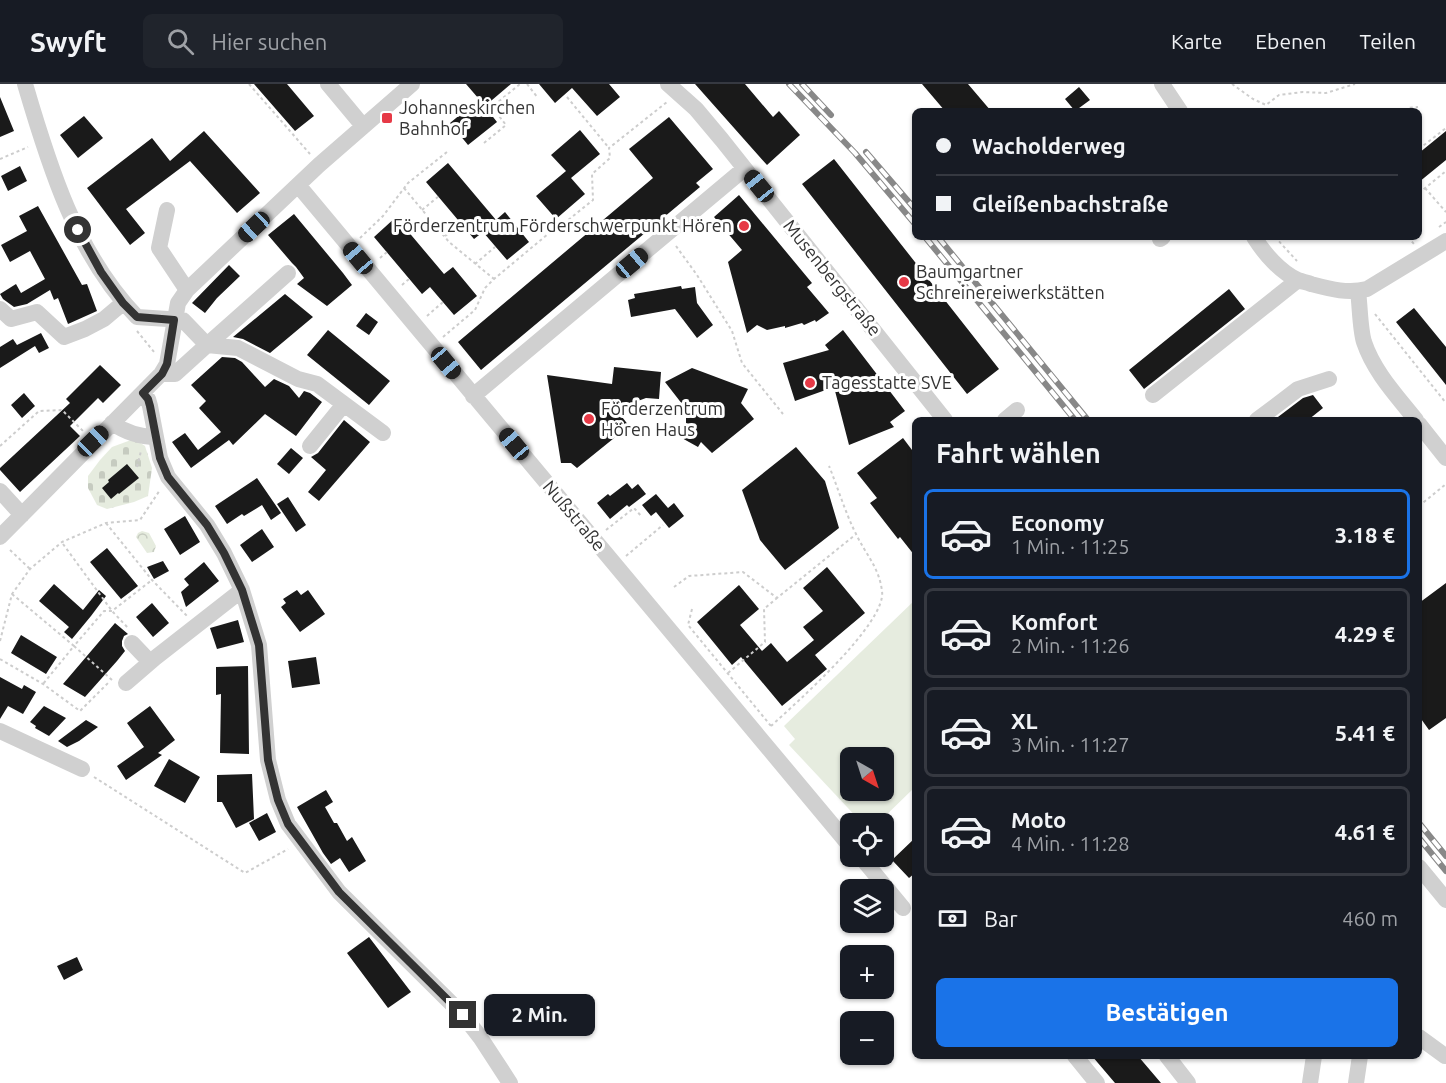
<!DOCTYPE html>
<html lang="de">
<meta charset="utf-8">
<style>
:root{--surface:#171b24;--page:#20242c;--text:#f1f3f6;--muted:#9ea1a6;--line:#363941;--accent:#1a73e8}
body{margin:0;font-family:Ubuntu,sans-serif;background:var(--page);color:var(--text);height:100vh;display:flex;flex-direction:column;font-size:22px;white-space:nowrap}
*{box-sizing:border-box;margin:0}
p{font-size:20px;color:var(--muted)}
.icon{flex:none;width:33px;height:33px;fill:none;stroke:currentColor;stroke-width:2;stroke-linecap:round;stroke-linejoin:round}
.map{position:relative;flex:1;overflow:hidden}
.panel{position:absolute;left:912px;top:333px;width:510px;height:642px;display:flex;flex-direction:column;background:var(--surface);border-radius:9px;box-shadow:0 2px 4px #0004}
.panel>*{flex:none}
.guide{position:absolute;left:912px;top:24px;width:510px;height:132px;border-radius:9px;box-shadow:0 2px 4px #0004;display:grid;align-content:center;height:132px;padding:0 24px;background:var(--surface)}
.needle{width:39px;rotate:141deg}
.fabs{position:absolute;left:840px;top:663px;display:grid;gap:12px}
.fabs a{display:grid;place-items:center;width:54px;height:54px;border-radius:9px;background:var(--surface);box-shadow:0 2px 4px #0004;font-size:30px}
.end{position:absolute;width:27px;height:27px;margin:-14px;border:8px solid #333;background:#fff;box-shadow:0 0 0 3px #fff}
.from{border-radius:50%}
.bubble{position:absolute;height:42px;border-radius:9px;background:var(--surface);box-shadow:0 2px 4px #0004;font-size:20px;font-weight:700;line-height:42px;text-align:center}
.car{position:absolute;width:18px;height:36px;margin:-18px -9px;border-radius:8px;box-shadow:0 0 4px 2px #0007;background:linear-gradient(#222 24%,#8ab4d8 0 40%,#222 0 76%,#8ab4d8 0 86%,#222 0)}
.guide b{display:flex;align-items:center;gap:21px;height:57px;font-size:22px}
.guide b+b{border-top:2px solid var(--line)}
.guide i{width:15px;height:15px;background:var(--text)}
ul{padding:0;list-style:none}
li{display:flex;align-items:center;gap:18px;height:90px;margin:0 12px 9px;padding:0 12px;border:3px solid var(--line);border-radius:9px}
li div{flex:1}
li b{display:block;font-size:22px}
li em{font-style:normal;font-weight:700}
li.selected{border-color:var(--accent)}
li>.icon{width:54px;height:54px;stroke-width:1.5}
h2{padding:0 24px;font-size:27px;line-height:72px}
.pay{display:flex;align-items:center;gap:15px;height:66px;padding:0 24px;font-size:22px}
.pay p{margin-inline-start:auto}
.button{display:flex;gap:12px;margin-top:auto;padding:12px 24px}
.button a{flex:1;height:69px;border-radius:9px;background:var(--accent);color:#fff;font-size:24px;font-weight:700;line-height:69px;text-align:center}
header{display:flex;align-items:center;gap:36px;box-sizing:border-box;height:84px;padding:0 30px;background:var(--surface);border-bottom:2px solid var(--line)}
header strong{font-size:28px}
nav{display:flex;gap:33px;margin-inline-start:auto;font-size:21px}
.search{width:420px;height:54px;background:var(--page);display:flex;align-items:center;gap:15px;box-sizing:border-box;padding:0 21px;border-radius:9px;color:var(--muted);font-size:22px}
.map>svg:first-child{display:block}
</style>
<header>
<strong>Swyft</strong>
<div class="search"><svg class="icon" aria-label="search" viewBox="0 0 24 24"><circle cx="10" cy="10" r="6"/><path d="M15 15l6 6"/></svg>Hier suchen</div>
<nav><a>Karte</a><a>Ebenen</a><a>Teilen</a></nav>
</header>
<div class="map">
<svg width="1446" height="999" viewBox="0 0 1446 999">
<defs>
<pattern id="forest-crowns" width="20" height="18" patternUnits="userSpaceOnUse" patternTransform="scale(1.5)"><rect width="20" height="18" fill="#e6ecdf"/><path d="M2 6a3 3 0 1 1 6 0M12 15a3 3 0 1 1 6 0" fill="none" stroke="#c6cbc0"/></pattern>
<pattern id="cemetery-stones" width="16" height="16" patternUnits="userSpaceOnUse" patternTransform="scale(1.5)"><rect width="16" height="16" fill="#e6ecdf"/><path d="M2 7V4a2 2 0 0 1 4 0v3zM10 15v-3a2 2 0 0 1 4 0v3z" fill="#c6cbc0"/></pattern>
</defs>
<rect width="100%" height="100%" fill="#fff"/>
<!-- forest -->
<path fill="url(#forest-crowns)" d="M142 447 149 449 156 462 154 468 147 469 136 453 138 449Z"/>
<!-- cemetery -->
<path fill="url(#cemetery-stones)" d="M131 356 139 358 145 362 152 384 148 412 134 418 107 425 97 421 88 404V392L100 376 112 363Z"/>
<!-- garden -->
<path fill="#e6ecdf" fill-rule="evenodd" d="M915 516V703L878 739H862L789 661 795 655 784 642ZM850 674H884V706H850Z"/>
<!-- building -->
<path fill="#1a1a1a" d="M254 0H287L314 32 295 47Z
M466 0H511L485 22Z
M539 0H609L620 13 597 32 572 4 555 19Z
M695 0H745L773 33 779 27 800 51 767 81Z
M922 0H968L991 27H945Z
M1079 3 1090 16 1075 27 1065 15Z
M0 13 14 47 0 53Z
M479 15 497 38 468 61 450 39Z
M84 32 103 54 78 74 60 51Z
M669 33 713 85 696 99 700 103 481 286 458 258 653 94 629 65Z
M580 46 600 70 571 94 585 110 556 135 536 112 566 87 551 71Z
M204 47 260 109 237 129 190 77 126 125 145 149 130 161 87 104 152 54 170 77Z
M1446 47V76L1419 98V69Z
M834 75 999 285 967 310 802 100Z
M448 79 496 136 505 128 529 158 507 176 483 148 474 155 426 98Z
M20 82 27 97 8 107 1 92Z
M739 111 812 199 807 203 829 229 816 238 815 236 804 241 802 239 785 244V242L767 246 757 241 747 249 728 178 742 166 714 133Z
M38 122 82 201 87 200 97 227 68 240 58 214 54 216 50 206 27 220 14 223 3 215 0 210 16 200 21 209 45 195 30 167 10 178 1 161 27 147 19 132Z
M294 130 343 189 352 201 327 222 297 200 304 194 296 183 292 179 268 151Z
M396 133 444 190 453 183 477 212 454 231 430 203 422 210 374 153Z
M229 181 240 192 217 214 205 229 192 219Z
M681 202 682 205 695 203 697 219 713 241 697 254 675 225 631 233 628 216 635 214 634 210Z
M1229 205 1245 225 1144 305 1129 286Z
M285 210 313 233 270 269 243 255 233 253Z
M1414 224 1446 263V301L1396 238Z
M366 229 378 238 369 251 356 242Z
M328 246 390 297 369 321 307 271Z
M843 246 905 327 890 338 894 343 849 361 834 303 795 317 783 279 829 266 825 261Z
M41 249 49 264 39 269 35 262 0 284V263L13 255 17 261Z
M222 273 235 274 242 278 265 303 274 295 289 302 299 314 304 307 310 309 322 318 296 352 265 330 233 361 229 356 191 384 172 358 185 349 198 366 221 348 199 324 206 317 191 301Z
M100 281 121 301 103 319 98 314 70 342 80 352 20 408 0 386V384L70 319 66 315Z
M614 283 661 288 659 315 646 314 616 325 629 342 577 384 571 379H561L547 291 612 300Z
M692 284 748 305 741 319 754 335 712 369 701 358 698 363 680 353 686 340V325L665 298Z
M24 309 35 322 22 334 11 321Z
M1313 311 1323 324 1308 336H1274L1303 314Z
M344 336 370 358 319 417 308 408 326 386 311 373 318 369Z
M903 354 915 370V472L900 453 898 455 870 419 877 414 857 389Z
M796 363 825 397 839 444 785 486 760 456 742 406Z
M291 364 303 374 289 390 277 380Z
M127 380 139 394 119 410 118 409 111 415 102 404 109 398 108 396Z
M257 394 281 429 271 436 262 421 244 432 242 430 227 440 215 422Z
M627 399 632 405 638 400 646 410 629 423 627 421 610 435 597 419 608 410 610 412Z
M656 410 668 424 674 419 684 432 669 444 656 428 651 432 642 421Z
M288 413 306 441 296 448 277 420Z
M185 432 200 458 180 471 164 445Z
M262 445 274 463 252 478 240 461Z
M107 464 138 502 121 515 90 478Z
M163 477 169 487 154 495 147 483Z
M204 478 219 497 186 523 181 508 189 501 184 495Z
M827 483 865 529 815 571 827 585 782 622 741 573 732 581 697 538 739 501 759 525 740 541 762 567 771 559 787 578 814 556 803 543 823 527 803 504Z
M1446 499V634L1429 646 1419 632V519Z
M54 500 83 526 99 506 106 512 91 532 72 555 64 548 69 543 39 517Z
M297 506 301 511 308 506 325 530 300 548 281 523 286 519 283 515Z
M152 519 169 539 153 553 136 533Z
M238 536 244 558 217 565 210 544Z
M115 539 128 550 124 552 122 557V562L125 567 117 577 85 613 63 600Z
M21 551 57 573 46 590 11 569Z
M316 573 320 600 292 604 288 577Z
M248 582 249 670 220 669 221 610 216 611V583Z
M0 593 22 605 24 601 36 608 23 630 8 622 0 635Z
M44 622 66 634 49 652 35 644 36 642 30 638Z
M150 622 175 656 158 669 162 671 126 696 117 682 144 663 127 639Z
M86 636 98 643 79 657 67 663 58 657Z
M169 675 200 693 185 719 154 702Z
M252 690 254 735 236 744 222 718H217V691Z
M326 706 333 718 325 723 334 739H337L347 757 352 753 366 777 349 788 340 774 331 780 323 769 297 723Z
M267 729 276 748 259 757 249 739Z
M915 754V789L909 794 892 776Z
M369 853 411 908 388 924 347 869Z
M77 873 83 886 64 896 57 882Z
M1092 972H1138L1161 999H1115Z"/>
<g fill="none" stroke-linecap="round" stroke-linejoin="round">
<!-- path -->
<path stroke="#cdcdcd" stroke-width="2" stroke-dasharray="3 3" stroke-linecap="butt" d="M249 0 310 70
M527 0 538 14
M1232 0 1253 15 1266 21 1279 11 1303 8 1326 9 1355 0
M567 13 609 64
M1405 27 1408 24 1418 23
M484 59 506 41 492 23 520 0
M1419 65 1446 44
M0 75 28 63
M404 104 449 158 494 195
M1425 104 1446 128
M1419 109 1446 87
M422 126 439 112
M1439 143 1446 138
M445 152 461 139
M1275 153 1297 177
M1408 153 1414 160
M360 154 383 132 408 99 447 68
M676 162 697 191 732 247 742 279 783 330
M380 174 387 168
M475 180 495 163
M402 201 409 195
M1375 230 1446 319
M427 232 443 218
M137 247 154 268
M443 253 475 226 485 204 494 195 548 150 557 145 593 116 592 90 610 74 609 64 667 18
M0 362 39 327 62 326 83 347
M137 383 141 367
M1419 422 1446 400
M106 439 152 496 187 532
M606 446 634 424 642 433
M63 460 112 527 129 545
M10 466 30 485
M626 472 663 441
M674 503 689 492 743 488 777 514 855 451
M12 510 74 562 43 600
M692 525 688 541 771 642
M0 557 12 510 30 485 62 458 106 439 140 436 160 406
M0 575 43 600 80 627 110 597
M728 589 765 558 764 525 777 514
M112 596 74 562 104 527H112L152 496
M771 642C795 620 887 539 882 507 879 483 866 471 856 450 845 428 838 404 829 382
M94 693 245 789 288 765"/>
<!-- minor -->
<path stroke="#d0d0d0" stroke-width="16" d="M25 0C49 82 76 170 137 233L183 236 207 261 175 290H161
M328 0 363 42
M668 0 696 25 722 56 945 336
M1162 0 1180 27
M298 101 850 762
M167 126 159 164 187 206
M1254 153C1264 169 1280 188 1298 196 1302 198 1307 198 1311 200 1330 205 1348 210 1367 205L1446 157
M1160 155 1163 153
M288 189 207 261 238 264 298 295 317 300 383 349
M1358 207C1360 222 1360 245 1364 258 1374 288 1397 312 1416 336
M0 225 11 235 37 228 64 253 85 245 104 235 123 219
M143 309 148 315 150 322 160 374 168 393 207 441 224 469 242 506 259 561 268 676 278 716 288 740 339 808 463 931 480 953 510 999
M1153 311 1298 196
M473 312 744 85
M1005 336 1017 326
M1257 336 1298 305 1329 295
M112 339C125 348 140 353 156 353
M1419 340 1446 374
M310 362 344 320
M0 407 22 431
M0 453 161 290 167 280 178 219 187 206 319 81 412 0
M132 559 150 578
M126 599 155 574 242 506
M0 647 82 685
M860 772 903 824
M1419 783 1446 816
M1419 953 1445 972
M1075 972 1097 999
M1167 972 1188 999
M1310 999 1314 972
M1356 999 1360 972"/>
<!-- rail casing -->
<g stroke="#888" stroke-width="6">
<path id="rail" d="M789 0 855 69 915 140
M802 0 831 31
M866 68 915 125
M925 153 1075 336
M938 153 1088 336
M1419 739 1446 772
M1419 754 1446 787"/>
</g>
<!-- rail -->
<use href="#rail" stroke="#fff" stroke-width="4" stroke-dasharray="11" stroke-linecap="butt"/>
</g>
<g fill="none" stroke-linecap="round" stroke-linejoin="round">
<!-- route -->
<path stroke="#333" stroke-width="8" d="M78 146 101 188 123 219 137 233 174 236 167 280 162 290 143 309 148 315 150 322 160 374 168 393 207 441 224 469 242 506 259 561 268 676 278 716 288 740 339 808 463 931"/>
</g>
<!-- markers -->
<g fill="#e63946" stroke="#fff" stroke-width="2">
<rect x="381" y="28" width="12" height="12" rx="3"/>
<circle cx="744" cy="142" r="6"/>
<circle cx="904" cy="198" r="6"/>
<circle cx="810" cy="299" r="6"/>
<circle cx="589" cy="335" r="6"/>
</g>
<g text-anchor="middle" stroke-width="6" stroke-linejoin="round" paint-order="stroke">
<!-- poi labels -->
<g font-size="18" fill="#333" stroke="#fff" text-anchor="start">
<text x="399" y="30">Johanneskirchen<tspan x="399" dy="21">Bahnhof</tspan></text>
<text x="732" y="148" text-anchor="end">Förderzentrum Förderschwerpunkt Hören</text>
<text x="916" y="194">Baumgartner<tspan x="916" dy="21">Schreinereiwerkstätten</tspan></text>
<text x="822" y="305">Tagesstatte SVE</text>
<text x="601" y="331">Förderzentrum<tspan x="601" dy="21">Hören Haus</tspan></text>
</g>
<!-- street labels -->
<g font-size="18" fill="#333" stroke="#fff">
<text transform="translate(832 194) rotate(51)" y="6">Musenbergstraße</text>
<text transform="translate(574 432) rotate(50)" y="6">Nußstraße</text>
</g>
</g>
</svg>
<div class="fabs">
<a><svg class="needle" viewBox="-14 -14 28 28"><path d="M0-13l5 13h-10z" fill="#e53935"/><path d="M0 13l5-13h-10z" fill="#9ea1a6"/></svg></a>
<a><svg class="icon" aria-label="locate" viewBox="0 0 24 24"><circle cx="12" cy="12" r="6"/><path d="M12 2v4M12 18v4M2 12h4M18 12h4"/></svg></a>
<a><svg class="icon" aria-label="layers" viewBox="0 0 24 24"><path d="M12 4l9 5-9 5-9-5zM3 14l9 5 9-5"/></svg></a>
<a>+</a>
<a>−</a>
</div>
<i class="end from" style="left:78px;top:146px"></i>
<i class="end" style="left:463px;top:931px"></i>
<div class="bubble" style="left:484px;top:910px;width:111px">2 Min.</div>
<i class="car" style="left:759px;top:102px;rotate:321deg"></i>
<i class="car" style="left:254px;top:143px;rotate:227deg"></i>
<i class="car" style="left:358px;top:174px;rotate:320deg"></i>
<i class="car" style="left:632px;top:179px;rotate:50deg"></i>
<i class="car" style="left:446px;top:279px;rotate:140deg"></i>
<i class="car" style="left:93px;top:357px;rotate:46deg"></i>
<i class="car" style="left:514px;top:360px;rotate:320deg"></i>
<div class="guide">
<b><i class="from"></i>Wacholderweg</b>
<b><i></i>Gleißenbachstraße</b>
</div>
<section class="panel">
<h2>Fahrt wählen</h2>
<ul>
<li class="selected"><svg class="icon" aria-label="car" viewBox="0 0 24 24"><path d="M5 17H2v-5l4-1 3-4h7l3 4 3 1v5h-3M9 17h6M6 11h13"/><circle cx="7" cy="17" r="2"/><circle cx="17" cy="17" r="2"/></svg><div><b>Economy</b><p>1 Min. · 11:25</p></div><em>3.18 €</em></li>
<li><svg class="icon" aria-label="car" viewBox="0 0 24 24"><path d="M5 17H2v-5l4-1 3-4h7l3 4 3 1v5h-3M9 17h6M6 11h13"/><circle cx="7" cy="17" r="2"/><circle cx="17" cy="17" r="2"/></svg><div><b>Komfort</b><p>2 Min. · 11:26</p></div><em>4.29 €</em></li>
<li><svg class="icon" aria-label="car" viewBox="0 0 24 24"><path d="M5 17H2v-5l4-1 3-4h7l3 4 3 1v5h-3M9 17h6M6 11h13"/><circle cx="7" cy="17" r="2"/><circle cx="17" cy="17" r="2"/></svg><div><b>XL</b><p>3 Min. · 11:27</p></div><em>5.41 €</em></li>
<li><svg class="icon" aria-label="car" viewBox="0 0 24 24"><path d="M5 17H2v-5l4-1 3-4h7l3 4 3 1v5h-3M9 17h6M6 11h13"/><circle cx="7" cy="17" r="2"/><circle cx="17" cy="17" r="2"/></svg><div><b>Moto</b><p>4 Min. · 11:28</p></div><em>4.61 €</em></li>
</ul>
<div class="pay"><svg class="icon" aria-label="cash" viewBox="0 0 24 24"><path d="M3 7h18v10H3z"/><circle cx="12" cy="12" r="2"/></svg>Bar<p>460 m</p></div>
<div class="button"><a>Bestätigen</a></div>
</section>
</div>
